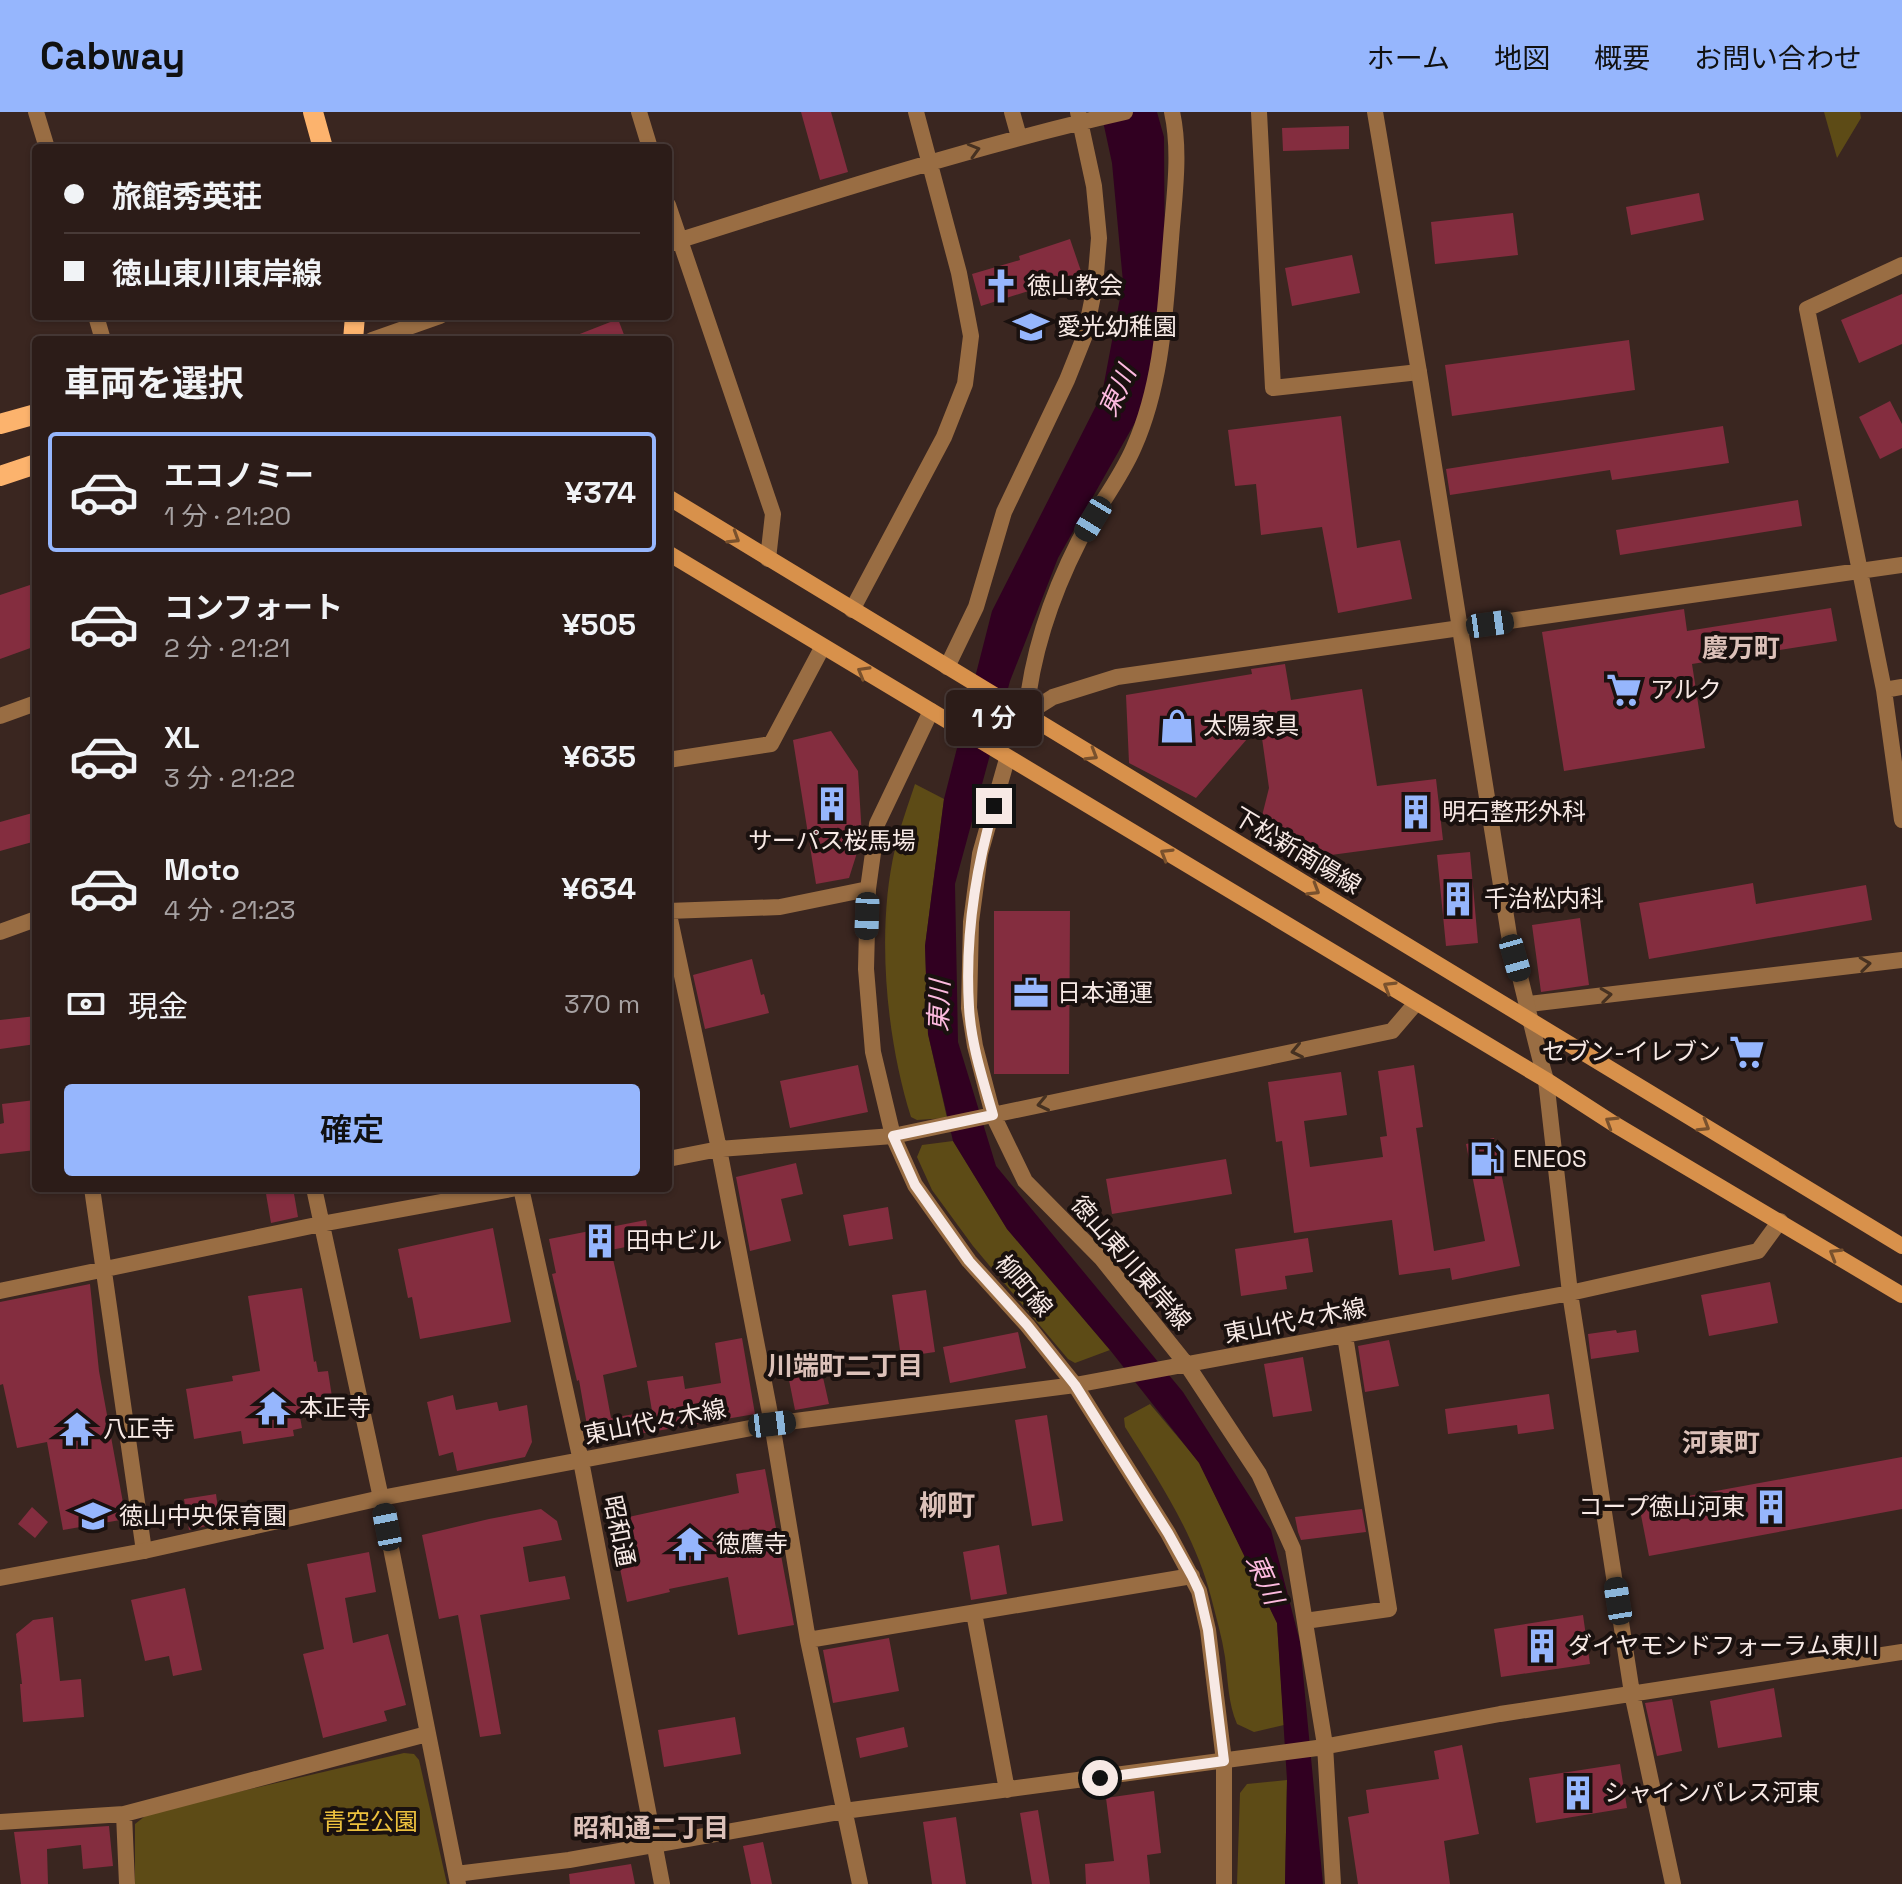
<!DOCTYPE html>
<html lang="ja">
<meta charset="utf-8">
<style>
:root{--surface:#2c1c18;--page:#382925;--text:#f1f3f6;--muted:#a6a1a2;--line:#483a37;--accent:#96b6fd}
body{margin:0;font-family:"Space Grotesk","Noto Sans JP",sans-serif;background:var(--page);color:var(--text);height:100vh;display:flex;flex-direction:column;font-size:30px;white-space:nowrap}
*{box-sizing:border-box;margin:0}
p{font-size:26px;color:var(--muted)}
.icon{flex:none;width:44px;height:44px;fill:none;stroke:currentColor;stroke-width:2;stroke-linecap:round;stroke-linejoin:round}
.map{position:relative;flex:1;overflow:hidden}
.details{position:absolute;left:32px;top:224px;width:640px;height:856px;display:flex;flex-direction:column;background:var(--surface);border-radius:8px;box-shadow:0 2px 6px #0004,0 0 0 2px var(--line)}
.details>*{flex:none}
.top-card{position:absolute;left:32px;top:32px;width:640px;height:176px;border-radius:8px;box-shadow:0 2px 6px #0004,0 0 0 2px var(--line);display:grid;align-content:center;height:176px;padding:0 32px;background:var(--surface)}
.end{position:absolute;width:36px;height:36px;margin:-18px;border:10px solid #f7e9e5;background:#111;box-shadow:0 0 0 4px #111}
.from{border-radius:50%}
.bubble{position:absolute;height:56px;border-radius:8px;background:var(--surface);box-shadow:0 2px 6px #0004,0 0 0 2px var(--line);font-size:26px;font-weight:600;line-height:56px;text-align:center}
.car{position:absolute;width:24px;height:48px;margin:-24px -12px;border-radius:10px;box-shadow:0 0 6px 2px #0007;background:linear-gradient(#222 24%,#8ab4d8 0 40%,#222 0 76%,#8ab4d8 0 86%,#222 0)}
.top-card b{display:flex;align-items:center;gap:28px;height:76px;font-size:30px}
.top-card b+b{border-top:2px solid var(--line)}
.top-card i{width:20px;height:20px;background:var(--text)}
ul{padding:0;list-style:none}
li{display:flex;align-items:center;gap:24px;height:120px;margin:0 16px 12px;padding:0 16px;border:4px solid transparent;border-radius:8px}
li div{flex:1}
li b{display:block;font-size:30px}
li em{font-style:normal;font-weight:600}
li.current{border-color:var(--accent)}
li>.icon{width:72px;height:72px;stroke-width:1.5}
h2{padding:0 32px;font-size:36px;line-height:96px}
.pay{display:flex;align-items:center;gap:20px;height:88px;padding:0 32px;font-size:30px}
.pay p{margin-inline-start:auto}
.action{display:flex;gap:16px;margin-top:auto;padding:16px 32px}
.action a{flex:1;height:92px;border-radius:8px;background:var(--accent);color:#111;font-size:32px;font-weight:600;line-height:92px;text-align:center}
header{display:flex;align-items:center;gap:48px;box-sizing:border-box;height:112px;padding:0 40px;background:var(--accent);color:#111}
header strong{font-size:38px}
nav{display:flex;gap:44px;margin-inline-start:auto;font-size:28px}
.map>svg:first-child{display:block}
</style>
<header>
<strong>Cabway</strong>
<nav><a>ホーム</a><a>地図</a><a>概要</a><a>お問い合わせ</a></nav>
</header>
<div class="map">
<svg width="1902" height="1772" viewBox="0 0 1902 1772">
<rect width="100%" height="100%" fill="#3a2620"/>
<!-- green -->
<path fill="#5d4b16" d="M1824 0H1860L1861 6 1837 46Z
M915 672 944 687 925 834 928 922 947 1006 917 1008 911 1005C886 926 876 818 895 737 900 715 908 693 915 672Z
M953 1029 1007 1117 1110 1238 1075 1251 1068 1247 973 1134 932 1078 917 1045 922 1033Z
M1150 1292 1199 1350 1277 1511 1284 1613 1254 1620 1237 1612C1228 1591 1228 1568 1225 1545 1222 1525 1216 1505 1211 1485 1195 1423 1159 1369 1125 1315L1124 1306Z
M404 1641 414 1642 419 1648 447 1772H135V1712L149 1701Z
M1287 1668 1285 1772H1237L1240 1681 1247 1672Z"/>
<!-- water -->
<path fill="#310021" d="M1101 0H1157L1164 25 1165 180 1141 300 1058 446 1010 569 955 772 958 930 996 1054 1183 1280 1271 1418 1300 1530 1323 1772H1285L1287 1668 1277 1511 1199 1351 1110 1238 1007 1117 953 1029 928 922 925 834 944 687 992 499 1102 282 1123 170 1112 51Z"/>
<!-- building -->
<path fill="#842d3f" d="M801 0H831L848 60 820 68Z
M1349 14V37L1283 39 1282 16Z
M1699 81 1704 108 1631 123 1626 95Z
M1513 101 1518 143 1435 152 1431 110Z
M1070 127 1082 162 981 194 972 162 1020 148 1019 144Z
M1352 143 1360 181 1292 194 1285 156Z
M1902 182V232L1859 251 1841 208Z
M618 207 626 228H568L567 227Z
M1629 228 1635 278 1452 304 1445 253Z
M1890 289 1902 312V336L1880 347 1859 305Z
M1341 304 1357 436 1400 428 1412 487 1338 501 1322 415 1261 423 1256 372 1235 374 1228 318Z
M1723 314 1729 351 1612 368 1610 358 1450 383 1446 357Z
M1798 388 1802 414 1620 443 1616 418Z
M36 471V534L0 547V483Z
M1831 496 1837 529 1692 552 1705 636 1564 659 1542 520 1684 497 1687 519Z
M1285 552 1291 588 1362 577 1377 674 1436 667 1443 728 1331 743 1262 704 1269 676 1260 612 1196 686 1129 651 1126 583 1252 562 1251 557Z
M831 619 858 659 862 725 849 766 816 772 793 628Z
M36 700V729L0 739V710Z
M1470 740 1478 831 1446 834 1437 743Z
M1753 771 1756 792 1866 773 1872 808 1649 847 1639 791Z
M994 799H1070L1069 962H994Z
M1580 806 1589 873 1541 880 1532 813Z
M752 847 761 883 764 882 769 901 705 917 693 863Z
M36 904V932L0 937V908Z
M858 953 868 1000 790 1016 780 969Z
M1414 953 1423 1015 1416 1016 1434 1139 1485 1129 1466 1032 1494 1026 1520 1154 1452 1168 1450 1156 1399 1163 1392 1108 1294 1121 1282 1029 1276 1030 1268 970 1341 960 1347 1003 1304 1009 1310 1055 1383 1045 1380 1025 1387 1024 1378 959Z
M35 988 36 1038 0 1042V1012L4 1011 2 992Z
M1226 1047 1232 1082 1112 1102 1106 1067Z
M796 1051 803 1082 781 1087 791 1129 750 1139 736 1065Z
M265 1076H293L298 1105 271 1111Z
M888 1095 893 1127 849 1134 843 1103Z
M646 1108 650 1130 611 1138 637 1255 603 1263 611 1306 652 1299 647 1269 683 1264 685 1277 721 1271 715 1231 742 1226 755 1302 604 1328 588 1319 579 1268 577 1269 552 1162 556 1161 549 1127Z
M493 1116 511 1210 420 1227 412 1185 408 1186 398 1137Z
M1308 1126 1313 1160 1285 1164 1287 1177 1241 1184 1235 1137Z
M1770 1170 1778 1211 1709 1224 1701 1183Z
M90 1172 99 1259 126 1407 63 1418 47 1330 17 1336 3 1272 0 1273V1190Z
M302 1176 314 1250 316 1249 318 1260 328 1259 332 1285 308 1289 310 1303 300 1305 302 1316 293 1318 294 1324 243 1332 241 1319 194 1327 186 1277 233 1269 232 1264 260 1259 248 1184Z
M926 1178 935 1240 901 1245 892 1183Z
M1616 1218 1617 1221 1636 1218 1639 1240 1591 1247 1588 1222Z
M1018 1220 1026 1256 950 1271 943 1235Z
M1389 1228 1399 1274 1365 1280 1358 1234Z
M1303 1245 1312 1299 1273 1305 1264 1252Z
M820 1252 829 1292 795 1298 787 1258Z
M1549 1282 1554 1317 1518 1322 1517 1313 1448 1322 1445 1297Z
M453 1283 456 1298 497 1290 499 1299 527 1293 532 1330 525 1345 457 1359 453 1340 439 1344 427 1290Z
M1047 1303 1063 1409 1032 1414 1015 1308Z
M1902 1345V1397L1649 1444 1639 1393Z
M765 1357 794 1513 738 1523 728 1465 669 1477 670 1480 627 1490 610 1409 739 1381 736 1362Z
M216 1382 220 1411 189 1418 184 1387Z
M32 1395 48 1410 35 1426 18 1412Z
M541 1397 557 1409 562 1428 523 1435 529 1470 565 1464 570 1487 480 1503 501 1622 480 1625 458 1503 439 1507 422 1423 489 1407Z
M1362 1397 1366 1420 1301 1428 1298 1420 1295 1405Z
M999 1433 1007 1482 971 1488 963 1440Z
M369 1440 376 1480 345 1486 353 1531 388 1522 406 1593 384 1599 387 1609 323 1626 303 1542 324 1537 307 1452Z
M185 1476 202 1558 173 1564 169 1544 145 1549 131 1488Z
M1583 1503 1590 1552 1501 1565 1494 1517Z
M53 1505 60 1569 81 1567 84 1605 23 1610 20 1572H22L16 1522 33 1508Z
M889 1526 899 1579 833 1591 823 1538Z
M1774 1576 1782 1625 1718 1636 1710 1589Z
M1672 1587 1682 1639 1657 1644 1645 1591Z
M735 1605 741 1642 664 1655 658 1618Z
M904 1615 908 1635 860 1646 856 1626Z
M1462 1633 1479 1722 1444 1729 1450 1772H1358L1348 1705 1369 1701 1366 1678 1439 1667 1434 1639Z
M1620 1652 1627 1696 1536 1711 1529 1666Z
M1154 1679 1161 1741 1147 1743 1150 1772H1086L1085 1752 1114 1749 1106 1686Z
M1038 1698 1050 1772H1032L1020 1701Z
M956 1705 966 1772H932L923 1710Z
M109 1714 113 1754 83 1757 81 1733 47 1737 48 1772H21L14 1720Z
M763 1730 772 1772H751L743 1734Z
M631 1752 635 1772H570L569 1762Z"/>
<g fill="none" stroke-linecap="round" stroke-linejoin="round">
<!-- minor -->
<path stroke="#996d43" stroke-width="16" d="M36 0 47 36
M639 0 650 36
M1012 0 1019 25
M1259 0 1273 276 1419 260
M668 93 773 402 768 447
M668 132C819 84 970 35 1125 0
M1902 153 1807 197 1884 578 1902 708
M96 204 103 228
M372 228 440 204
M852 498 944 325 965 272 971 224 959 161 916 0
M947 555 976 495 1004 400 1067 268 1085 223 1095 174 1099 126 1094 74 1078 0
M1884 578 1902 575
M1026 602 1053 585 1117 565 1902 453
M1026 602C1032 541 1051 484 1079 429 1096 397 1120 368 1134 335 1163 269 1165 198 1171 127 1174 86 1181 40 1172 0
M0 604 36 591
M1007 647 980 742 971 810 969 896 975 934 993 1003 1025 1069 1102 1147 1187 1253 1259 1362 1293 1437 1325 1633 1333 1772
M668 648 771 632 822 536
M668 798 719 1037 772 1312 808 1528 860 1772
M668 799 780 795 868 777
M1529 892 1902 848
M1546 968 1570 1181 1632 1581 1673 1772
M668 1047 719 1037 893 1024 1392 919 1416 891
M92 1076 144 1439
M314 1076 381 1386 458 1772
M0 1179 321 1112 517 1076
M1075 1273 1570 1181 1758 1139 1780 1109
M974 1501 1007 1678
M1305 1509 1389 1497 1345 1224
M808 1528 1192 1464
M124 1702 127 1772
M0 1710 124 1702 427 1622
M456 1762 569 1748 844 1699 1317 1636 1500 1602 1902 1540"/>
<!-- tertiary -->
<path stroke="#996d43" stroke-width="16" d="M1375 0 1419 260 1509 823C1523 872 1532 920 1546 968
M931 599 877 712 868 777 866 857 873 940 893 1024 915 1073 969 1149 1027 1213 1075 1273 1168 1421 1199 1479 1208 1518 1224 1649V1772
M0 820 36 807
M521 1076 581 1349 662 1772
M0 1466 144 1439 381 1386 772 1312 1075 1273"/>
<!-- secondary -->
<path stroke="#d8914b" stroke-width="16" d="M668 385 1902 1134
M668 441 1546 968 1614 1012 1902 1183"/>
<!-- primary -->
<path stroke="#fcb36d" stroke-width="20" d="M313 0 323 36
M353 228 355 204
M0 312 36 302
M0 364 36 352"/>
</g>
<!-- one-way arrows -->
<defs><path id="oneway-chevron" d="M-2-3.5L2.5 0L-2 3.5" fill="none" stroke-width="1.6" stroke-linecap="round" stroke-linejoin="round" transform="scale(2)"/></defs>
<g stroke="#463121">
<use href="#oneway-chevron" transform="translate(974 38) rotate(-16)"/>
<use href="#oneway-chevron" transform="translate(1865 852) rotate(-7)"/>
<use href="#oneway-chevron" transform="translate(1606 883) rotate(-7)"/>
<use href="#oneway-chevron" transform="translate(1297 939) rotate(168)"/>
<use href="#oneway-chevron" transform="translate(1043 992) rotate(168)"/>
</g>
<g stroke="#79512d">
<use href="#oneway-chevron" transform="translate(734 426) rotate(32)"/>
<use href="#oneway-chevron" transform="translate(863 560) rotate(-150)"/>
<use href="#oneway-chevron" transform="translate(1092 643) rotate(31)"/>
<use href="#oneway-chevron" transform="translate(1166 742) rotate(-149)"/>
<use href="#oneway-chevron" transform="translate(1314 778) rotate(31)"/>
<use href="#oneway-chevron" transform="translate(1389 875) rotate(-149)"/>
<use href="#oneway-chevron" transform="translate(1611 1010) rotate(-148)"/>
<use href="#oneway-chevron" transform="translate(1704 1014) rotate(31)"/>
<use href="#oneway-chevron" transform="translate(1835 1142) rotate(-149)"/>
</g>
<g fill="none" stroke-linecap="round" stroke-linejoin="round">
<!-- route -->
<path stroke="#f7e9e5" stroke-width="10" d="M994 694C975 759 965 827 969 895 971 932 983 968 993 1003L893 1024 915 1073 969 1149 1027 1213 1075 1273 1168 1421 1192 1464 1199 1479 1208 1518 1224 1649 1100 1666"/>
</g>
<!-- icons -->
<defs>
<g id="church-bare" transform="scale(2.76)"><path d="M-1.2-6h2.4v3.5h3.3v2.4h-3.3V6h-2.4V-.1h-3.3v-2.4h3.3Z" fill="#96b6fd" stroke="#1a110f" stroke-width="2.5" paint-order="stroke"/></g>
<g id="school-bare" transform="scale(2.76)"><path d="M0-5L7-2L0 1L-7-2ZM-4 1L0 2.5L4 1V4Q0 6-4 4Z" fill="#96b6fd" stroke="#1a110f" stroke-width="2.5" paint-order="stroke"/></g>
<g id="supermarket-bare" transform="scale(2.76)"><path d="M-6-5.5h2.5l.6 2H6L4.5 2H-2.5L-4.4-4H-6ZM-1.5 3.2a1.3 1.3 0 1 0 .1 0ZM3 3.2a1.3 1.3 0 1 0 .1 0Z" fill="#96b6fd" stroke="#1a110f" stroke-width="2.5" paint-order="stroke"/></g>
<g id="shop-bare" transform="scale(2.76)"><path d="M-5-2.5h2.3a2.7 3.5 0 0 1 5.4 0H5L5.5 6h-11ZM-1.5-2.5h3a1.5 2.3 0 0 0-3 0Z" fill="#96b6fd" stroke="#1a110f" stroke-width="2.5" paint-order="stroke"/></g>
<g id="building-bare" transform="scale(2.76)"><path d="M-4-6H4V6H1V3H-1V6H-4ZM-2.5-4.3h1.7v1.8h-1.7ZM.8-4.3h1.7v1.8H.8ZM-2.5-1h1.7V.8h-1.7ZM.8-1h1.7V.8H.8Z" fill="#96b6fd" stroke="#1a110f" stroke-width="2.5" paint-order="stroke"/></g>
<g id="office-bare" transform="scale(2.76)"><path d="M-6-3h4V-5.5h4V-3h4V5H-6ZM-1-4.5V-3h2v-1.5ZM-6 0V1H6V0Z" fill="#96b6fd" stroke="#1a110f" stroke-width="2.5" paint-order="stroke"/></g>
<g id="fuel-bare" transform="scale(2.76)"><path d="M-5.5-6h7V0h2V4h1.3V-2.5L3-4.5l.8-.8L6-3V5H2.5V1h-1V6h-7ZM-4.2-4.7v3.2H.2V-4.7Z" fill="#96b6fd" stroke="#1a110f" stroke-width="2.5" paint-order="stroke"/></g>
<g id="temple-bare" transform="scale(2.76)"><path d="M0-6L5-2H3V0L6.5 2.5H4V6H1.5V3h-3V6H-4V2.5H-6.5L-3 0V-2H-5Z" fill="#96b6fd" stroke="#1a110f" stroke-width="2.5" paint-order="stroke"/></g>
</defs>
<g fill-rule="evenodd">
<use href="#church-bare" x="1001" y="174"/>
<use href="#school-bare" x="1031" y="215"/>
<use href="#supermarket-bare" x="1624" y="578"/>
<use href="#shop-bare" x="1177" y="614"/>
<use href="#building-bare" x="832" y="692"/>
<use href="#building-bare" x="1416" y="700"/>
<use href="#building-bare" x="1458" y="787"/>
<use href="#office-bare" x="1031" y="881"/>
<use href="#supermarket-bare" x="1747" y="940"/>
<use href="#fuel-bare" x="1487" y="1047"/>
<use href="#building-bare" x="600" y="1129"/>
<use href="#temple-bare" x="273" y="1296"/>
<use href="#temple-bare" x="77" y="1317"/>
<use href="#building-bare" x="1771" y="1395"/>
<use href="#school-bare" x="93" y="1404"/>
<use href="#temple-bare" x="690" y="1432"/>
<use href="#building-bare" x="1542" y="1534"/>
<use href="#building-bare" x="1578" y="1681"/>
</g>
<g text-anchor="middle" stroke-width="8" stroke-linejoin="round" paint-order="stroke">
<!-- poi labels -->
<g font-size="24" fill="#f7e9e5" stroke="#1a110f" text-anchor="start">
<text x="1027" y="182">徳山教会</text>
<text x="1057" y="223">愛光幼稚園</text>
<text x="1650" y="586">アルク</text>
<text x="1203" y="622">太陽家具</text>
<text x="1442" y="708">明石整形外科</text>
<text x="832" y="737" text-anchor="middle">サーパス桜馬場</text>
<text x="1484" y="795">千治松内科</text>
<text x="1057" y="889">日本通運</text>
<text x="1721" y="948" text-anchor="end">セブン-イレブン</text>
<text x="1513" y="1055">ENEOS</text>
<text x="626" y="1137">田中ビル</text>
<text x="299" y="1304">本正寺</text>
<text x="103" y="1325">八正寺</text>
<text x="1745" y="1403" text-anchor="end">コープ徳山河東</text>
<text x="119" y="1412">徳山中央保育園</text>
<text x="716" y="1440">徳鷹寺</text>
<text x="1568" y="1542">ダイヤモンドフォーラム東川</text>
<text x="1604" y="1689">シャインパレス河東</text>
</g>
<!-- street labels -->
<g font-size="24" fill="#f7e9e5" stroke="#1a110f">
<text transform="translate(1297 739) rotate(31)" y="8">下松新南陽線</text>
<text transform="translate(1131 1151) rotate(49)" y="8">徳山東川東岸線</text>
<text transform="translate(1024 1174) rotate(49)" y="8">柳町線</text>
<text transform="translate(1295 1209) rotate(-11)" y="8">東山代々木線</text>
<text transform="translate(655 1310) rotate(-11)" y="8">東山代々木線</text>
<text transform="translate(619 1419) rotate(79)" y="8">昭和通</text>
</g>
<!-- park labels -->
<g font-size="24" fill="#ecc03e" stroke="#1a110f">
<text x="370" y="1718">青空公園</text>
</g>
<!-- water labels -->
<g font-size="26" font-style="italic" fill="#fdbadf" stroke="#1a110f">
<text transform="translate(1117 279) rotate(-65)" y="9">東川</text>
<text transform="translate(939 894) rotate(-88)" y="9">東川</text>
<text transform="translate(1265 1467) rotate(66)" y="9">東川</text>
</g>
<!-- neighbourhood labels -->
<g font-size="26" font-weight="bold" fill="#dcc1b9" stroke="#1a110f">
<text x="1741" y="545">慶万町</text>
<text x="845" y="1263">川端町二丁目</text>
<text x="1721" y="1340">河東町</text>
<text x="651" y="1725">昭和通二丁目</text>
</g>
<!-- quarter labels -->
<g font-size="28" font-weight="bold" fill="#dcc1b9" stroke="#1a110f">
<text x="947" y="1403">柳町</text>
</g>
</g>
</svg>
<i class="end from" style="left:1100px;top:1666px"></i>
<i class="end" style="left:994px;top:694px"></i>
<div class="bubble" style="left:946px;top:578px;width:96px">1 分</div>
<i class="car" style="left:1093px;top:407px;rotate:211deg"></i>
<i class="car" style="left:1490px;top:512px;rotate:82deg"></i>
<i class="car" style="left:867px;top:804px;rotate:182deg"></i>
<i class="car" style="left:1515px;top:846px;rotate:164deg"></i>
<i class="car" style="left:772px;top:1312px;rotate:83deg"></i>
<i class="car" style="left:387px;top:1415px;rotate:349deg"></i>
<i class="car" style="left:1618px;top:1489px;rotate:351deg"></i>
<div class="top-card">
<b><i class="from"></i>旅館秀英荘</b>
<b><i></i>徳山東川東岸線</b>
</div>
<section class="details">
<h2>車両を選択</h2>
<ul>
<li class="current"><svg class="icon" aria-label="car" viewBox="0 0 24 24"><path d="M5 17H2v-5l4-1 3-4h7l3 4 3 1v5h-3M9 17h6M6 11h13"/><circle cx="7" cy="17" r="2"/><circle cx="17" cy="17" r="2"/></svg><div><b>エコノミー</b><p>1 分 · 21:20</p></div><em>¥374</em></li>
<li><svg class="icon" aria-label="car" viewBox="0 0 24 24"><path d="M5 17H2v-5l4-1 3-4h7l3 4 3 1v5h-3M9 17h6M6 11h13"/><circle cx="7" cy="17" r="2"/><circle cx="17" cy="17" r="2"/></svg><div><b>コンフォート</b><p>2 分 · 21:21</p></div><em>¥505</em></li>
<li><svg class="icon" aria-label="car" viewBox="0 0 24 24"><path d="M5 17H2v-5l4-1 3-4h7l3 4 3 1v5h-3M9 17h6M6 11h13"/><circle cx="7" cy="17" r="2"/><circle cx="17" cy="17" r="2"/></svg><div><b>XL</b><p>3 分 · 21:22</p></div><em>¥635</em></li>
<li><svg class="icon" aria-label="car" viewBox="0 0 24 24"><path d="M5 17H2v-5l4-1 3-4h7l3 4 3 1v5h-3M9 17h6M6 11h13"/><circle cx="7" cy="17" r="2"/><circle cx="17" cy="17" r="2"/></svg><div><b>Moto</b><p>4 分 · 21:23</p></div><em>¥634</em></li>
</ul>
<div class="pay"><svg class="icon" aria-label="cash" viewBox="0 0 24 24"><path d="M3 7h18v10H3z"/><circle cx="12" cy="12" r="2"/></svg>現金<p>370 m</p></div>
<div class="action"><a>確定</a></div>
</section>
</div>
